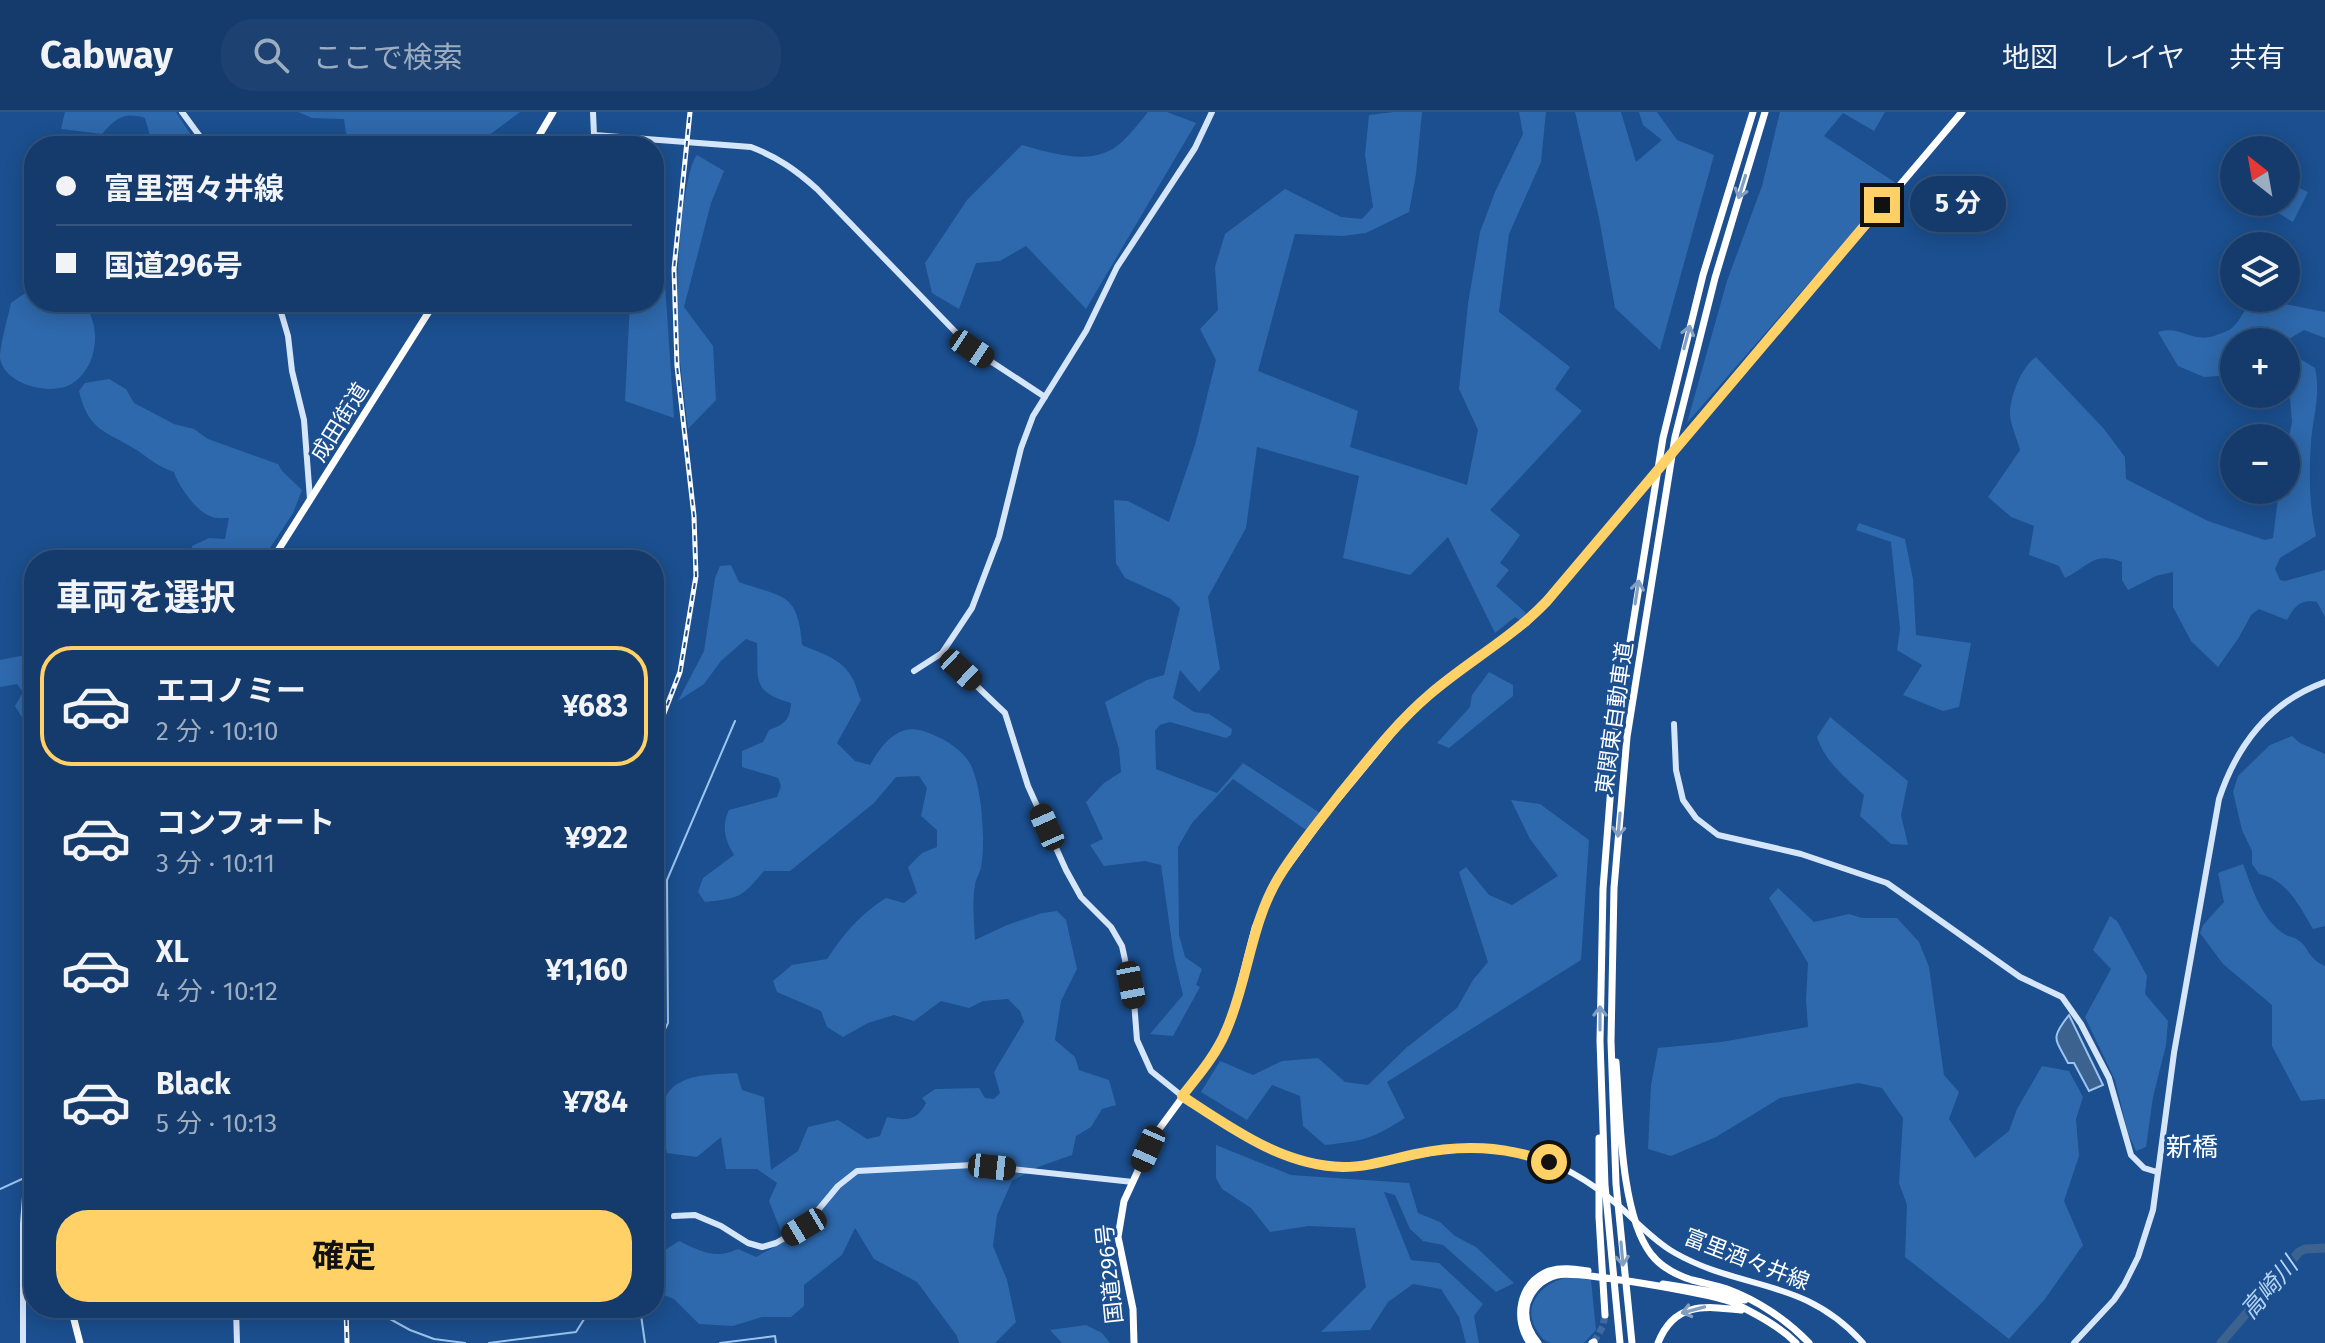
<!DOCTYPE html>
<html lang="ja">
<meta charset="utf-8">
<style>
:root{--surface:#143b6b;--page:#1d4271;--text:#f1f3f6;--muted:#9dadc1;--line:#33557e;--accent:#ffd166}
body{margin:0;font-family:"Fira Sans","Noto Sans JP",sans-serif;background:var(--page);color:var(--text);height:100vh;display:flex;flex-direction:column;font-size:30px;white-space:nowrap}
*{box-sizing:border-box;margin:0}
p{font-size:26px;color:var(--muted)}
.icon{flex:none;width:44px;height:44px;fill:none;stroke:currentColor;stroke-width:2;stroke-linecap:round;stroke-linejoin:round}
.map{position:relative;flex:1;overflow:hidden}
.side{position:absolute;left:24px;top:438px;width:640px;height:768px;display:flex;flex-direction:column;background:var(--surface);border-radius:32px;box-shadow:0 4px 20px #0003,0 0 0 2px var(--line)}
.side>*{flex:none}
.guide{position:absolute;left:24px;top:24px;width:640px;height:176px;border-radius:32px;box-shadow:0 4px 20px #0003,0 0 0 2px var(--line);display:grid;align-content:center;height:176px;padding:0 32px;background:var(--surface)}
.needle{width:52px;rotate:329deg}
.fabs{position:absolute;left:2220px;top:24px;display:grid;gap:16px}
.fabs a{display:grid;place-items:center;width:80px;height:80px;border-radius:50%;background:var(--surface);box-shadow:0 4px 20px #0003,0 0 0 2px var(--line);font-size:40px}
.end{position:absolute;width:36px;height:36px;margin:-18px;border:10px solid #ffd166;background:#111;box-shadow:0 0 0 4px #111}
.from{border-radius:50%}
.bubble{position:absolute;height:56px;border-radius:28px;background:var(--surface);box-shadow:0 4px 20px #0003,0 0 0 2px var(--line);font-size:26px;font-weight:700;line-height:56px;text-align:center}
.car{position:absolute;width:24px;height:48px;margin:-24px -12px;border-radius:10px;box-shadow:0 0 6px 2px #0007;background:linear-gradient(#222 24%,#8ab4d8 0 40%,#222 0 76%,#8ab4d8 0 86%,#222 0)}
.guide b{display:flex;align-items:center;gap:28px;height:76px;font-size:30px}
.guide b+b{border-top:2px solid var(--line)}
.guide i{width:20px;height:20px;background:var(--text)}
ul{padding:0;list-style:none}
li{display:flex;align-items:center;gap:24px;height:120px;margin:0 16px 12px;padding:0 16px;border:4px solid transparent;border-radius:32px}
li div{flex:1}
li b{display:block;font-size:30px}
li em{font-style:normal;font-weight:700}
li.current{border-color:var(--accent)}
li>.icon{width:72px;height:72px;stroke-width:1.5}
h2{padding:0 32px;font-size:36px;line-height:96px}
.primary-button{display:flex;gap:16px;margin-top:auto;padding:16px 32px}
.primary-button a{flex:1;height:92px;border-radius:32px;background:var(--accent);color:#111;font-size:32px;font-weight:700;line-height:92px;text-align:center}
header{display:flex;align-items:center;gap:48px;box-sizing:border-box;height:112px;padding:0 40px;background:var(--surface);border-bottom:2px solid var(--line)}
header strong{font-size:38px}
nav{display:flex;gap:44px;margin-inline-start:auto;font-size:28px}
.search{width:560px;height:72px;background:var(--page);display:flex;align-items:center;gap:20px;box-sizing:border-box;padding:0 28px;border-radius:32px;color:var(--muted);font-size:30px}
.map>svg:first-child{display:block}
</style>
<header>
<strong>Cabway</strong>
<div class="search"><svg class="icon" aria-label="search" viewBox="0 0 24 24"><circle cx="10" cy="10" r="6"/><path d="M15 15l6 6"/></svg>ここで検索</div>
<nav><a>地図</a><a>レイヤ</a><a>共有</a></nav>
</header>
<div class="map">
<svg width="2325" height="1231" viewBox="0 0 2325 1231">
<rect width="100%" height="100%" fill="#1b4f8f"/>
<!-- green -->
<path fill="#2e69ad" d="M65 0H176L198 34H153L145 6C124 0 117 5 102 22L61 17Z
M298 0H520L492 21 462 34H348L344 7 312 6Z
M1148 0H1167L1196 11 1086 197 1026 134 1000 149 976 151 959 197 932 181 925 151 967 88 1022 33C1055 42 1095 56 1123 29 1132 20 1140 10 1148 0Z
M1394 0H1422L1416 62 1409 100 1366 121 1343 124 1295 122 1258 259 1358 299 1350 335 1467 373 1478 318 1459 277 1468 192 1480 120 1495 80 1523 22 1519 0H1546L1541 50 1509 122 1499 200 1570 255 1555 277 1582 299 1490 398 1520 423 1500 451 1509 458 1496 474 1526 501 1520 508 1515 505 1495 521 1448 425 1410 463 1343 446 1359 364 1257 335 1246 416 1208 485 1220 557 1199 580 1180 558 1173 586 1194 600 1209 602 1232 617 1231 623 1226 626 1170 610 1160 613 1155 619 1156 657 1217 681 1243 651 1320 701 1306 718 1233 667 1192 711 1178 735 1179 823 1185 845 1202 857 1196 873 1200 875 1173 924 1150 922 1183 883 1174 845 1161 753 1145 749 1104 754 1090 733 1103 727 1086 690 1104 671 1121 660 1119 637 1105 590 1147 568 1164 563 1180 496 1171 487 1125 466 1116 451 1114 388 1128 389 1169 410 1195 333 1216 248 1200 217 1218 198 1215 155 1225 122 1285 77 1341 105 1362 107 1373 95 1365 43 1369 3Z
M1575 0H1621L1636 50 1662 28 1643 13 1639 0H1657L1677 28 1714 43 1660 238 1615 196 1599 106Z
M1780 0H1885L1874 19 1843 1 1824 24 1896 71 1687 311 1727 169 1762 74Z
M697 43 724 59 711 91 684 195 713 234 716 288 688 317C684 282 679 247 677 213 675 183 681 62 697 43Z
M2286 70 2308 80 2293 110 2261 90H2286Z
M654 169 665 172 674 306 625 289 630 190H654Z
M28 179 34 181V190H62L88 198C101 221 96 256 73 271 52 285 4 273 0 246 0 233 8 205 11 191Z
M2265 188 2325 200V226L2304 218 2284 230H2234V263L2204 265 2178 254 2158 220C2181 213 2191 231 2214 224 2219 222 2229 219 2232 216 2246 203 2242 192 2265 188Z
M2286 238 2315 256C2321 282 2313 304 2311 330 2309 363 2309 392 2316 424L2280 446 2275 457 2280 468 2285 469 2325 458V505L2317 490C2300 487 2295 494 2287 508L2259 497 2251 503 2238 527 2218 555 2191 529 2173 495V460L2156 464 2128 478 2122 468V450C2094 439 2089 454 2065 466L2059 454 2029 443 2034 414 2011 405 1988 385 2020 338C2017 326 2009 310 2010 299 2011 282 2022 254 2036 245L2104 317 2125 345 2126 367 2208 409 2265 428 2273 426 2279 378H2286V340L2292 310Z
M109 267 126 277 134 291 174 312 194 317 208 327 278 352 282 359 302 378 293 401 262 448H190L192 434 209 426 225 427 229 406C223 406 215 407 210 404 197 400 177 372 174 360 158 355 149 346 135 337 105 319 88 318 79 279L85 271Z
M1859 411 1905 427 1913 467 1916 523 1971 531 1959 595 1943 599 1903 583 1922 553 1897 538 1900 517 1891 430 1856 418Z
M731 453 739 470C784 486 798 480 802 533 820 541 841 546 851 564 856 571 857 580 861 588L837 631 855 649 870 653C882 632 899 609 926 620 942 626 956 633 967 647 982 665 986 732 981 755 980 761 976 766 975 773 972 791 974 810 975 828L1007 813 1042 801 1057 799 1066 808 1077 857 1061 889 1055 928 1075 945 1079 958 1109 968 1116 993 1102 997 1091 1015 1076 1024 1072 1043 1038 1055 1012 1069 997 1103 993 1134 1007 1168 1016 1210 995 1231H959L957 1224 917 1170 874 1147 855 1116 842 1143 804 1173V1194L791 1205H762L733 1214 699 1212 674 1187 654 1179V1145L679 1129C700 1139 716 1148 738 1137L756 1145 785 1129 769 1089 777 1071 757 1057H726L721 1025 697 1045 667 1041C665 1030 660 1014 661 1003 664 961 705 963 737 961L742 978 764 985 771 1058 798 1039 808 1015 838 1008 867 1027 880 1024 887 1005C906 1009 917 1009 926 991L922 986 935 977 979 976 985 986 994 987 1000 981 994 960 1024 910 1020 899 1008 887 983 889 969 896 941 889 914 909 894 903 868 911 843 925 827 915 821 899 777 880 773 869 792 853 827 847C843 823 860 802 886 786L904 791 917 781 908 755 922 741 937 735V718L921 704 927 676 919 664 896 665 874 691 790 759H764C741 786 740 786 705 790L698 780 703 766 734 743C725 728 721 714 729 698L777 685 781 674 778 666 742 655V639L763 630 769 618C784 613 790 608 791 591 750 580 759 566 757 531L746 527 721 549 704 572 678 589 704 539 715 466 720 454Z
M656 484C662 522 667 558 654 595V487Z
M34 521V615L26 612 15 594 23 580 17 572 0 575V548L30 542 31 523Z
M1489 560 1513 573V584L1449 636 1437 631 1470 595 1472 583Z
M1830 605 1908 669 1901 703 1908 733 1891 732 1860 704 1864 683C1846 666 1825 650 1817 625Z
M2292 624 2300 631 2325 642V814L2313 817C2299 794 2287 767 2259 762L2252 752V739L2242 718 2233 680 2238 664 2270 633Z
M1511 688 1540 692 1589 728 1581 848 1387 970 1405 1006C1372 1027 1363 1029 1325 1033L1303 1014 1300 984 1272 973 1247 1008 1201 980 1220 949 1253 963 1282 949 1318 946 1345 970 1368 973 1406 936 1457 896 1473 868 1488 850 1459 760 1466 755 1489 783 1512 793 1558 764 1530 727Z
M2243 752C2252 776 2262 809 2286 823 2290 825 2295 825 2298 828 2310 836 2306 845 2325 854V987L2301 989 2272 934V893L2223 852 2200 821 2203 813 2224 790 2218 761Z
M1778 776 1814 810 1849 802 1862 806H1897L1919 830 1929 855 1944 963 1959 980 1949 1007 1975 1046 2009 1019 2017 997 2042 954 2069 959 2083 985 2076 1007 2079 1044 2064 1089 2083 1133 2045 1187 2009 1227 1905 1145 1907 1093 1899 1071 1903 1006 1882 976 1858 971 1780 986 1716 1025 1671 1044 1648 1037 1651 973 1658 936 1721 930 1808 915 1806 888 1808 851 1769 786Z
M2110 804 2117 809 2147 864 2145 882 2168 909 2166 933 2153 985 2146 1035 2136 1039 2128 1021 2115 968 2085 905 2111 857 2093 838Z
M1216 1033 1291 1063 1409 1071 1418 1101 1440 1110 1455 1124 1476 1135 1514 1171 1496 1180 1443 1133 1423 1129 1410 1117 1395 1083 1384 1080 1411 1148 1439 1151 1483 1192 1474 1204 1479 1231H1466L1459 1205 1441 1177 1413 1172 1388 1190 1370 1218 1321 1220 1366 1175 1355 1116 1309 1114 1270 1120 1251 1096 1222 1077 1216 1066Z
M1570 1165 1591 1168 1596 1218 1584 1231C1574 1231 1562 1231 1552 1231 1545 1230 1541 1225 1537 1219 1520 1192 1544 1169 1570 1165Z
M1086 1213 1102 1221 1110 1231H1062L1050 1218Z"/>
<!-- water -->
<path fill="#3c6290" stroke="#9cc4f0" stroke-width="2" d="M2069 903 2103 973 2089 979 2074 951H2068C2055 926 2050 927 2069 903Z"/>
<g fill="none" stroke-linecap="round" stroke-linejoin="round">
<!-- stream -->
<path stroke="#9cc4f0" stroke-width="2" d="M654 940 668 911 667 768 735 609
M0 1077 22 1067
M370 1196 410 1218 434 1227 465 1231
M640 1196 645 1231
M489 1231 576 1220 591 1196
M720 1231 775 1224 776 1231"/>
<!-- river -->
<path stroke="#3c6290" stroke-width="9" d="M2221 1231 2299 1140 2305 1137 2325 1136"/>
<!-- highway-tunnel -->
<path stroke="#3d69a0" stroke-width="7" stroke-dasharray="7 3.5" stroke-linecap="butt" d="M1594 1230 1603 1214 1605 1203"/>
<!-- secondary -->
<path stroke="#d6e6fa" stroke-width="6" d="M182 0 207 34
M593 0 594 23 751 35C777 45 796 58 817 77L972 237 1045 285
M278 190 288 224 292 259 304 308 310 387
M942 541 1005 601 1028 674 1066 758 1081 785 1111 815 1122 834 1134 889 1137 928 1151 959 1182 984
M914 559 942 541 972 496 999 425 1021 336 1033 304 1086 219 1117 155 1195 36 1212 0
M1674 612 1676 658 1683 688 1696 706 1718 723 1801 742 1887 771 2020 865 2062 885 2081 912 2109 966 2131 1043 2144 1056 2157 1060
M674 1104 695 1103 721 1114 748 1131 762 1135 776 1131 804 1115 838 1074 857 1059 973 1053 1133 1070
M236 1196 237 1231
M23 1231V1112L29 1031 34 1020
M2074 1231 2114 1188 2124 1173 2138 1145 2153 1098 2174 941 2219 687C2237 633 2269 590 2325 570"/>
<!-- primary -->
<path stroke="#f0f6ff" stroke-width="6" d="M1182 984C1238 1021 1299 1065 1370 1053 1417 1045 1459 1030 1507 1038 1550 1045 1587 1066 1619 1094 1637 1110 1654 1129 1675 1141 1742 1179 1804 1165 1863 1231"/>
<!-- highway -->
<path stroke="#fff" stroke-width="7" d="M533 34 553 0
M272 448 435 190
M1616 950C1620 1000 1620 1102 1651 1142 1661 1155 1676 1163 1692 1168 1703 1171 1716 1173 1727 1177 1757 1188 1787 1208 1809 1231
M1599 1026V1105L1605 1203
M1663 1172 1714 1180 1745 1188
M71 1196 80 1231
M1134 1231 1133 1197 1118 1125 1124 1089 1154 1024 1201 960 1226 921 1235 894 1255 816 1273 774 1327 700 1403 608 1432 580 1526 511 1547 489 1962 0
M1530 1231C1513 1207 1519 1171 1549 1159 1562 1155 1574 1157 1588 1159
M1538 1231C1529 1220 1523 1206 1527 1191 1532 1177 1542 1167 1557 1163 1575 1158 1715 1182 1734 1191 1755 1202 1778 1213 1796 1231
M1592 1231 1594 1230
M1620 1231 1605 1073 1600 929 1603 777 1615 623 1663 326 1703 163 1753 0
M1632 1231 1616 1072 1611 929 1614 776 1627 625 1675 325 1715 166 1765 0
M1658 1231C1674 1190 1704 1194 1741 1198"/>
<!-- rail casing -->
<g stroke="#fff" stroke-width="5">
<path id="rail" d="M654 627 680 560 696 464 694 404 677 254 674 157 690 0
M346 1196 347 1231"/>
</g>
<!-- rail -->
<use href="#rail" stroke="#1b4f8f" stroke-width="2" stroke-dasharray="6" stroke-linecap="butt"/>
</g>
<!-- one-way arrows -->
<defs><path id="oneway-shaft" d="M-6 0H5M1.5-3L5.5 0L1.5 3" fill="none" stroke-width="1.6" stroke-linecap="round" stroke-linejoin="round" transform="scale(2)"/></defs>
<g stroke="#829ec1">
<use href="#oneway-shaft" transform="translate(1742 75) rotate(107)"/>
<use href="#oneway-shaft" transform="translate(1687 225) rotate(-75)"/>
<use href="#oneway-shaft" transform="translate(1637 480) rotate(-81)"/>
<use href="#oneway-shaft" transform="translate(1619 713) rotate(95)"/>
<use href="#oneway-shaft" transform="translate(1600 906) rotate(-90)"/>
<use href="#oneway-shaft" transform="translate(1622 1142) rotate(85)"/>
<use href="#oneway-shaft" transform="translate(1693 1198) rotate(165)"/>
</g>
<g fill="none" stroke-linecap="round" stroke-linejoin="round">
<!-- route -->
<path stroke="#ffd166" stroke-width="10" d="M1549 1050C1504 1034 1462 1032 1416 1042 1392 1047 1368 1055 1343 1055 1283 1054 1231 1016 1182 984 1198 964 1216 943 1226 919 1249 867 1250 809 1282 760 1299 733 1320 708 1340 682 1368 648 1395 612 1429 583 1467 550 1512 526 1547 489L1882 93"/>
</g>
<g text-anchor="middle" stroke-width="6" stroke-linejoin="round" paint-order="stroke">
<!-- street labels -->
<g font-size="22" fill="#fff" stroke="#1b4f8f">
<text transform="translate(339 310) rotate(-58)" y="8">成田街道</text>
<text transform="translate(1614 606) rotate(-82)" y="8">東関東自動車道</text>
<text transform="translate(1747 1147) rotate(21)" y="8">富里酒々井線</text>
<text transform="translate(1109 1162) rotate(-96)" y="8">国道296号</text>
</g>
<!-- water labels -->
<g font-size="24" font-style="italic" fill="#b5d3f5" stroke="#1b4f8f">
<text transform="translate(2269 1176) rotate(-49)" y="8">高崎川</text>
</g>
<!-- quarter labels -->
<g font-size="26" fill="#fff" stroke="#1b4f8f">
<text x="2192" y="1044">新橋</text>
</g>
</g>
</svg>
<div class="fabs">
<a><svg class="needle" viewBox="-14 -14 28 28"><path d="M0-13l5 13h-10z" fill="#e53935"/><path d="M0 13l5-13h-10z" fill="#9dadc1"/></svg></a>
<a><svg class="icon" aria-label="layers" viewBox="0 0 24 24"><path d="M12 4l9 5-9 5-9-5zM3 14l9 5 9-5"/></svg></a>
<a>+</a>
<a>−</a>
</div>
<i class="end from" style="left:1549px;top:1050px"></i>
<i class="end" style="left:1882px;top:93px"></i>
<div class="bubble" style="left:1910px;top:64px;width:96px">5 分</div>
<i class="car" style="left:972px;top:237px;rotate:124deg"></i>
<i class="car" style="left:961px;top:558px;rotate:133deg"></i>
<i class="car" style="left:1047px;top:715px;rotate:336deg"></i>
<i class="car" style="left:1131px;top:873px;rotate:169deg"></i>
<i class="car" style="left:1148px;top:1037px;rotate:204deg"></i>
<i class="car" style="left:992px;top:1055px;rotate:96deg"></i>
<i class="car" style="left:804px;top:1115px;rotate:239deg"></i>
<div class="guide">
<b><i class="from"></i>富里酒々井線</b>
<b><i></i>国道296号</b>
</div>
<section class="side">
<h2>車両を選択</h2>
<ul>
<li class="current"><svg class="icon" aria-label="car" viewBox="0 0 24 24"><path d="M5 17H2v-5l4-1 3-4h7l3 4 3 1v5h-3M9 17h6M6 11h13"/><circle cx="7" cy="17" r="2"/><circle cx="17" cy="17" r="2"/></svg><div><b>エコノミー</b><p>2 分 · 10:10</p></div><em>¥683</em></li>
<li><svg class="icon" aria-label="car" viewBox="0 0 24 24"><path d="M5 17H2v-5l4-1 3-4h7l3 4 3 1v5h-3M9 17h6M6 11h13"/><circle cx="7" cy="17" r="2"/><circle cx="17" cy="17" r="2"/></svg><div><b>コンフォート</b><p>3 分 · 10:11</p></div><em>¥922</em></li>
<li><svg class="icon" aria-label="car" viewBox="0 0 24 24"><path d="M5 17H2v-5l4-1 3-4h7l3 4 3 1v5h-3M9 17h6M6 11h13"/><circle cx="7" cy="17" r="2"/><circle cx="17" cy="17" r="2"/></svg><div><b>XL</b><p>4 分 · 10:12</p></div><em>¥1,160</em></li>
<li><svg class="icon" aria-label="car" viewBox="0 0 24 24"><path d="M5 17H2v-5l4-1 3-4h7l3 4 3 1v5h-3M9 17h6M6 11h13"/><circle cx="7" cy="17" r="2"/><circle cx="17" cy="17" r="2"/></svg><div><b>Black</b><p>5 分 · 10:13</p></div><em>¥784</em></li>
</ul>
<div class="primary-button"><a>確定</a></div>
</section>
</div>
